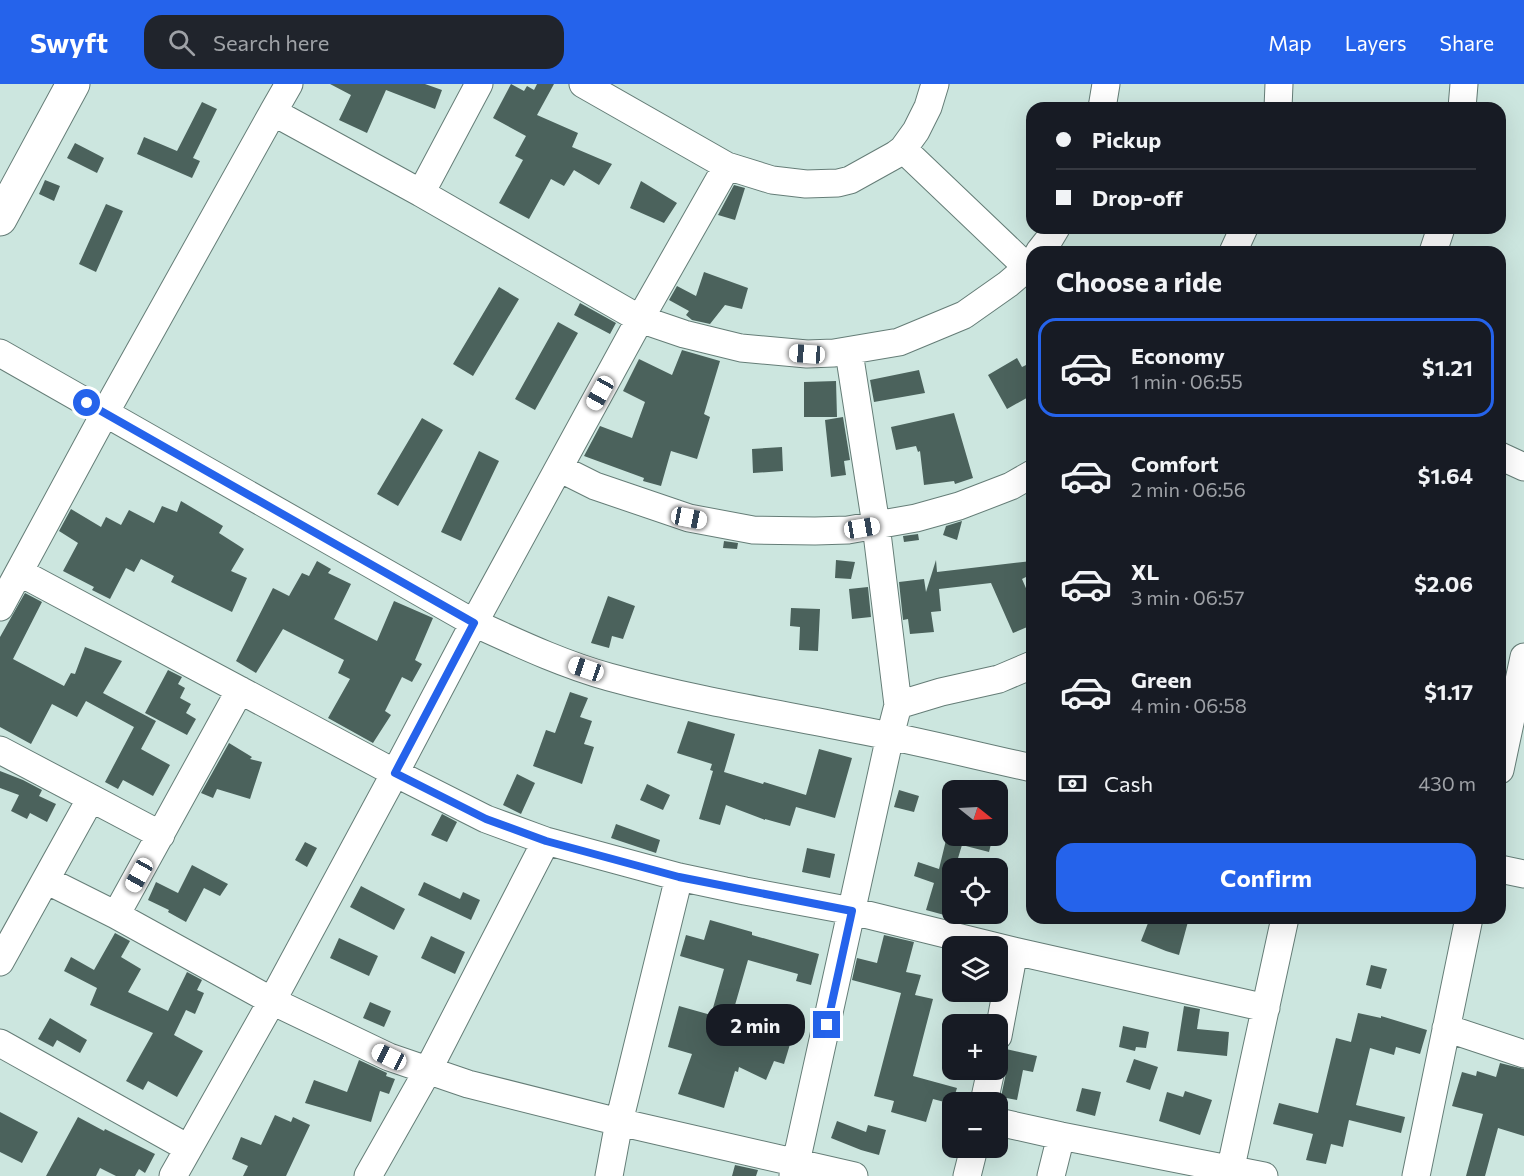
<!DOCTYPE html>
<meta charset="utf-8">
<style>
:root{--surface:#171b24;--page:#20242c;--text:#f1f3f6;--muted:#9ea1a6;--line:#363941;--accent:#2563eb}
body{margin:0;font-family:Commissioner,sans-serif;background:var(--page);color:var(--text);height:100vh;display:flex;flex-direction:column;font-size:22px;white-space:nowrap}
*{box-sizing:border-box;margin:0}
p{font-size:20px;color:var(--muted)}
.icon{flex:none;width:33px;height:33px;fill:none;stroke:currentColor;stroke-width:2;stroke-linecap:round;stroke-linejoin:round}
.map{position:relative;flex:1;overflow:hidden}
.panel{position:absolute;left:1026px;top:162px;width:480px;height:678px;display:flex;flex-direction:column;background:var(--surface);border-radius:18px;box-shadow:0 6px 24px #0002}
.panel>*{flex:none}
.hud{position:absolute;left:1026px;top:18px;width:480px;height:132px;border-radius:18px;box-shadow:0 6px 24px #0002;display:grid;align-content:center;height:132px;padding:0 30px;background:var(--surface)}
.needle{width:39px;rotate:108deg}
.tools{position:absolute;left:942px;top:696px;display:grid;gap:12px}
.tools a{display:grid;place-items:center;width:66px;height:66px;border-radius:12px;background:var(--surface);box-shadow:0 6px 24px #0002;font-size:30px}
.end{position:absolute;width:27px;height:27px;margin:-14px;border:8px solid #2563eb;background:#fff;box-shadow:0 0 0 3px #fff}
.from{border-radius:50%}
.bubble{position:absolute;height:42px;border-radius:18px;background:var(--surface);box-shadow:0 6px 24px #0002;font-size:20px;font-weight:700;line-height:42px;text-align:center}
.car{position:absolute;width:18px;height:36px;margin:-18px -9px;border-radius:8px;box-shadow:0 0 4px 2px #0007;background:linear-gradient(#fff 24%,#345 0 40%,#fff 0 76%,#345 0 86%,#fff 0)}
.hud b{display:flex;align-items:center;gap:21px;height:57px;font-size:22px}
.hud b+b{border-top:2px solid var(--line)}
.hud i{width:15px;height:15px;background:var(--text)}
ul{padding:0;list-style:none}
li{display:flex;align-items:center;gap:18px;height:99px;margin:0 12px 9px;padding:0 18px;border:3px solid transparent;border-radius:18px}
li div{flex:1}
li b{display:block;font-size:22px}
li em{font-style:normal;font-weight:700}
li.current{border-color:var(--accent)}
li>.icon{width:54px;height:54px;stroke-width:1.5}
h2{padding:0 30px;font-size:27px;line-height:72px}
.pay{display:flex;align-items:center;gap:15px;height:66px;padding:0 30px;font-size:22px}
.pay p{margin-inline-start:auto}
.button{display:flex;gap:12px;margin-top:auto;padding:12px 30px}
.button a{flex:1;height:69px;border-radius:18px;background:var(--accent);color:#fff;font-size:24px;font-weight:700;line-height:69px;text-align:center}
header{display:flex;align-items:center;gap:36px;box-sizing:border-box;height:84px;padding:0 30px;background:var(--accent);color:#fff}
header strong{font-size:28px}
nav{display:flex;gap:33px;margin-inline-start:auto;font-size:21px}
.search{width:420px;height:54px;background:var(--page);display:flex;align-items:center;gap:15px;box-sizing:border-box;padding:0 21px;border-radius:18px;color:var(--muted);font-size:22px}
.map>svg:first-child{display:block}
</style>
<header>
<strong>Swyft</strong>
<div class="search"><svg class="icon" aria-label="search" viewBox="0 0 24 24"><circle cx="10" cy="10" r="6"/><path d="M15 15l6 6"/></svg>Search here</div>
<nav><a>Map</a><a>Layers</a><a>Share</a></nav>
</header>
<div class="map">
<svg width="1524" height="1092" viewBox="0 0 1524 1092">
<rect width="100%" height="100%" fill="#cce6df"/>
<!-- building -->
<path fill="#4b625c" d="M330 0H425L442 6 435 25 386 6 367 49 339 36 351 11Z
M511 0 524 7 527 2 534 6 537 0H554L537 31 578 49 572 63 612 80 599 101 574 86 564 102 551 95 529 135 499 119 523 76 515 72 526 52 493 34Z
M202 18 217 25 193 74 200 77 192 94 137 70 144 53 177 67Z
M75 59 104 74 97 89 67 74Z
M45 96 60 102 54 117 39 110Z
M641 97 677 119 664 139 630 124Z
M734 101 745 104 735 136 718 131Z
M106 120 123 127 96 188 79 180Z
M704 188 748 204 742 225 725 221 710 240 692 236 686 231 689 227 669 216 677 202 696 212Z
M499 203 519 215 473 292 453 280Z
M580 219 616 239 610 250 574 231Z
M558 238 578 249 535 326 515 315Z
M682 266 720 277 704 330 710 333 697 375 671 367 661 402 643 397 644 394 584 372 600 342 632 354 645 318 623 307 639 275 672 291Z
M1017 274 1022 283 1032 278V311L1007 325 988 291Z
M919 286 925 309 874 318 870 296Z
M836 297 837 333H804V298Z
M954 329 973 394 955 400 954 397 924 401 920 367 918 368 916 362 896 366 891 343Z
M843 333 850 376 844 377 846 391 831 393 825 336Z
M422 334 443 346 398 422 377 410Z
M782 363 783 387 753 389 752 365Z
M479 367 499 377 461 457 441 448Z
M181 417 223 442 219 449 244 465 231 487 247 494 232 528 171 498 174 492 141 475 134 488 126 484 110 515 92 506 94 503 63 487 78 459 59 447 71 425 101 443 106 433 121 441 129 426 154 439 162 422 177 428Z
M962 437 957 456 943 451 946 442Z
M918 450 919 456 904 458 903 452Z
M724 457 738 459 737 465 723 464Z
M836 476 855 478 851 495 835 494Z
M936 476 937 488 1032 477V490L1022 495 1032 518V541L1013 549 991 499 939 505 941 527 931 528 934 548 910 550 908 535 903 536 899 498 924 495 926 508Z
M317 477 331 485 328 489 351 500 334 535 377 557 394 517 433 534 415 576 422 580 412 598 402 593 385 627 391 631 373 659 328 634 350 595 338 589 344 576 283 545 256 589 236 577 273 504 289 512 302 489 309 492Z
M868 503 871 533 852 535 849 505Z
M25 509 42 518 13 575 64 602 71 589 75 590 85 563 122 577 103 609 156 637 141 665 170 681 153 712 123 696 118 705 105 698 134 643 86 617 77 633 52 620 31 660 0 643V553Z
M608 512 635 522 623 555 612 552 609 564 591 559Z
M791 524 820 525 818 567 799 566 800 543 790 542Z
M168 586 182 593 178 600 185 604 180 614 191 620 186 629 196 635 187 651 145 629Z
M570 608 588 614 580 633 592 637 584 660 594 663 582 700 533 682 546 646 555 649Z
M688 637 735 650 724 688 763 700 764 698 806 711 819 665 852 674 835 734 796 723 790 742 765 735V736L726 721 720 741 699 735 713 687 710 686 712 680 677 669Z
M229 659 252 673 250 675 262 678 250 715 217 705 213 714 201 709Z
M0 687 23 696 42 706 39 712 56 720 47 738 30 729 27 735 11 727 19 711 0 704Z
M517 690 535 699 521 730 503 721Z
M647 700 670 711 663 726 640 716Z
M899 706 919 712 914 728 894 723Z
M442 730 457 738 447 758 431 751Z
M616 740 660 756 656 769 611 754Z
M947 752H993L989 768 962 761 955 784H952V814L948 832 926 826 934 799 914 792 918 778 939 785Z
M305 758 317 764 307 783 295 776Z
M807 764 835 770 830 794 802 788Z
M192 781 228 800 220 812 204 804 186 838 168 828 169 826 148 816 156 798 178 809Z
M424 798 460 815 463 808 480 816 471 836 418 811Z
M361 802 405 825 394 846 350 823Z
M1150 834H1189L1179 871 1166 867 1141 857Z
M710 836 752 848V851L819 870 811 901 796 897 798 890 748 876 733 928 754 935 751 945 791 957 784 980 774 977 766 996 739 983 738 988 735 987 724 1024 678 1010 692 970 668 963 679 922 711 931 724 885 680 872 686 851 704 856Z
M115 849 130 857 121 873 141 885 128 908 168 927 187 888 202 896 197 906 204 909 195 930 186 926 174 951 203 967 177 1013 148 997 143 1006 126 997 153 949 90 921 97 904 64 887 71 873 94 886Z
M884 851 914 858 906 888 921 891 915 911 933 915 913 992 957 1004 952 1020 933 1015 926 1038 891 1028 894 1017 874 1012 901 909 852 896 857 874 877 879Z
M431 852 465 868 455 890 421 874Z
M339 854 378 872 369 892 330 874Z
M1371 881 1387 885 1381 905 1366 901Z
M370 918 391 927 384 943 363 934Z
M1184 922 1200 925 1197 945 1229 948 1227 972 1177 967Z
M1358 929 1381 934V932L1427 946 1420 970 1396 963 1394 971 1370 964 1356 1021 1405 1033 1401 1049 1349 1036 1343 1063 1331 1060 1326 1080 1306 1076 1313 1050 1273 1040 1279 1019 1318 1029 1336 954 1351 958Z
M50 934 87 956 80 969 57 956 53 963 38 955Z
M1123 942 1149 948 1146 964 1136 963 1135 967 1119 963Z
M1006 965 1037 972 1033 988 1023 986 1017 1016 1001 1013 1006 989V981L1002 974 1003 967Z
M1134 975 1158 983 1150 1006 1126 998Z
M359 976 387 989 386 992 395 995 389 1010 380 1007 371 1038 305 1019 314 996 347 1008Z
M1500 979 1524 985V1052L1498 1044 1485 1092H1466L1483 1030 1452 1022 1462 988 1476 992 1477 987 1496 993Z
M1082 1004 1101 1008 1095 1032 1076 1027Z
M1185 1007 1212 1016 1200 1051 1159 1037 1167 1008 1183 1013Z
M0 1028 38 1048 22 1079 0 1068Z
M275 1031 291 1038 293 1033 310 1041 286 1092H243L248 1082 232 1075 241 1053 261 1061Z
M78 1033 104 1047 105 1045 155 1070 145 1089 139 1085 135 1092H116L100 1084 96 1092H46Z
M837 1037 866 1048 868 1041 886 1046 879 1071 861 1066 831 1054Z
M735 1081 758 1086 756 1092H732Z"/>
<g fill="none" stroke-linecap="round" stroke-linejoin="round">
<!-- minor casing -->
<g stroke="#657d77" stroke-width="29">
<path id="minor" d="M583 0 727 82 772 96 806 100 838 99 850 96 895 71 903 65 916 47 928 23 935 0
M1102 24 1106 0
M1278 24 1279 0
M1462 24 1464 0
M273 28 289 0
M903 65 1032 188
M421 109 640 235 684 250 741 264 807 270 834 269 899 258 964 231 1008 200 1028 183 1032 178
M1039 168 1050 154 1056 144
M1233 168 1244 144
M1433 168 1441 144
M0 269 474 539C518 559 562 580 609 593 689 615 773 629 854 645 914 656 973 671 1032 684
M1500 372 1524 383
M559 384 595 402 689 434 753 446 815 447 848 446 916 434 959 422 1011 402 1032 390
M19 488 395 689 486 735 546 757 679 793 745 807 852 827 1014 867 1266 924
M0 523 105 329 273 28 421 109 479 0
M898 621 941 608 999 595 1032 581
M0 666 161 751
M1500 686 1524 573
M1500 785 1524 790
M46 796 116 831 272 917 389 973 468 1000 619 1038 854 1092
M116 831 240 606
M0 878 91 714
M1446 944 1524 970
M998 952 1014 867
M0 959 188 1064
M984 1018 991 986
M998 1038 1061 1052 1264 1092
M173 1092 272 917 395 689 474 539 640 235 727 82
M368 1092 428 986 546 757
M609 1092 619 1038 679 793
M793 1092 890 652 898 621 876 441 849 268
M967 1092 974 1064
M1051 1092 1061 1052
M1229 1092 1285 834
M1416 1092 1469 834"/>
</g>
<!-- major casing -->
<g stroke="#657d77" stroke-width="35">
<path id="major" d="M0 135 73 0"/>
</g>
<!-- minor -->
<use href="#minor" stroke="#fff" stroke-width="27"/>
<!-- major -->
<use href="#major" stroke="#fff" stroke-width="33"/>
</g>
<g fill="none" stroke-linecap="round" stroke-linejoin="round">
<!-- route -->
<path stroke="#2563eb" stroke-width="8" d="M87 319 474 539 395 689 486 735 546 757 679 793 852 827 827 941"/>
</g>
</svg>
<div class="tools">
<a><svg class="needle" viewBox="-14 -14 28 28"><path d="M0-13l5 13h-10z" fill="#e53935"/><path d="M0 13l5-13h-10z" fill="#9ea1a6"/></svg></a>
<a><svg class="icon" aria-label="locate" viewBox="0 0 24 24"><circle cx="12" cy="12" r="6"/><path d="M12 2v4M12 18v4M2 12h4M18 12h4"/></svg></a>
<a><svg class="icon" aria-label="layers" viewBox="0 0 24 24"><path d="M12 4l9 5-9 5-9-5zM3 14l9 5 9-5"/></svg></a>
<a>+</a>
<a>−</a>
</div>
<i class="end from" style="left:87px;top:319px"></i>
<i class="end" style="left:827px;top:941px"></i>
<div class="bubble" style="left:706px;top:920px;width:99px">2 min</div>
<i class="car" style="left:807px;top:270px;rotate:274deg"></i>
<i class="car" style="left:600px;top:309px;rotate:209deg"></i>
<i class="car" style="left:689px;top:434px;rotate:101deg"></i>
<i class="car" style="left:862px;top:444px;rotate:81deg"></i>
<i class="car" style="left:586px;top:585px;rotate:289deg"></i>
<i class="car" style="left:139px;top:791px;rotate:209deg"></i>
<i class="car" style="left:389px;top:973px;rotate:296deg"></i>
<div class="hud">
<b><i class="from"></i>Pickup</b>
<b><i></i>Drop-off</b>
</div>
<section class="panel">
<h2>Choose a ride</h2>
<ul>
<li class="current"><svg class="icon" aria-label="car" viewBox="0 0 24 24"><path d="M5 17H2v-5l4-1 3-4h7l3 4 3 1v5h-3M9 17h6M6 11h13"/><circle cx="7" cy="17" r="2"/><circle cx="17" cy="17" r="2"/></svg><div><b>Economy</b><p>1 min · 06:55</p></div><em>$1.21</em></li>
<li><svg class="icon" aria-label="car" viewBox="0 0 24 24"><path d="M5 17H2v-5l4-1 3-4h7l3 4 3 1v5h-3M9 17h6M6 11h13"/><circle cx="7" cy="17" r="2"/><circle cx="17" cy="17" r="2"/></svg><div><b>Comfort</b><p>2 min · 06:56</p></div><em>$1.64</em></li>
<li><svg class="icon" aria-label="car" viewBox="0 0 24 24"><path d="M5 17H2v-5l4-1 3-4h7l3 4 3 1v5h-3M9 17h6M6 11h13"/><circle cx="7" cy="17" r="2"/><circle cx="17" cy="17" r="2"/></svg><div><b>XL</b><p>3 min · 06:57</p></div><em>$2.06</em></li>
<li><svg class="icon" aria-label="car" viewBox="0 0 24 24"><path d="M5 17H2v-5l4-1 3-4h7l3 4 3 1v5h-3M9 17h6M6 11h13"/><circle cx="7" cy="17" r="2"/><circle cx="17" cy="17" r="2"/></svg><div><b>Green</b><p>4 min · 06:58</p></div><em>$1.17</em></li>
</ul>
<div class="pay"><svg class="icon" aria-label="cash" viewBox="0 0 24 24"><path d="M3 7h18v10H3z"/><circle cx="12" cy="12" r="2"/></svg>Cash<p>430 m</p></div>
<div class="button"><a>Confirm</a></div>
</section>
</div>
